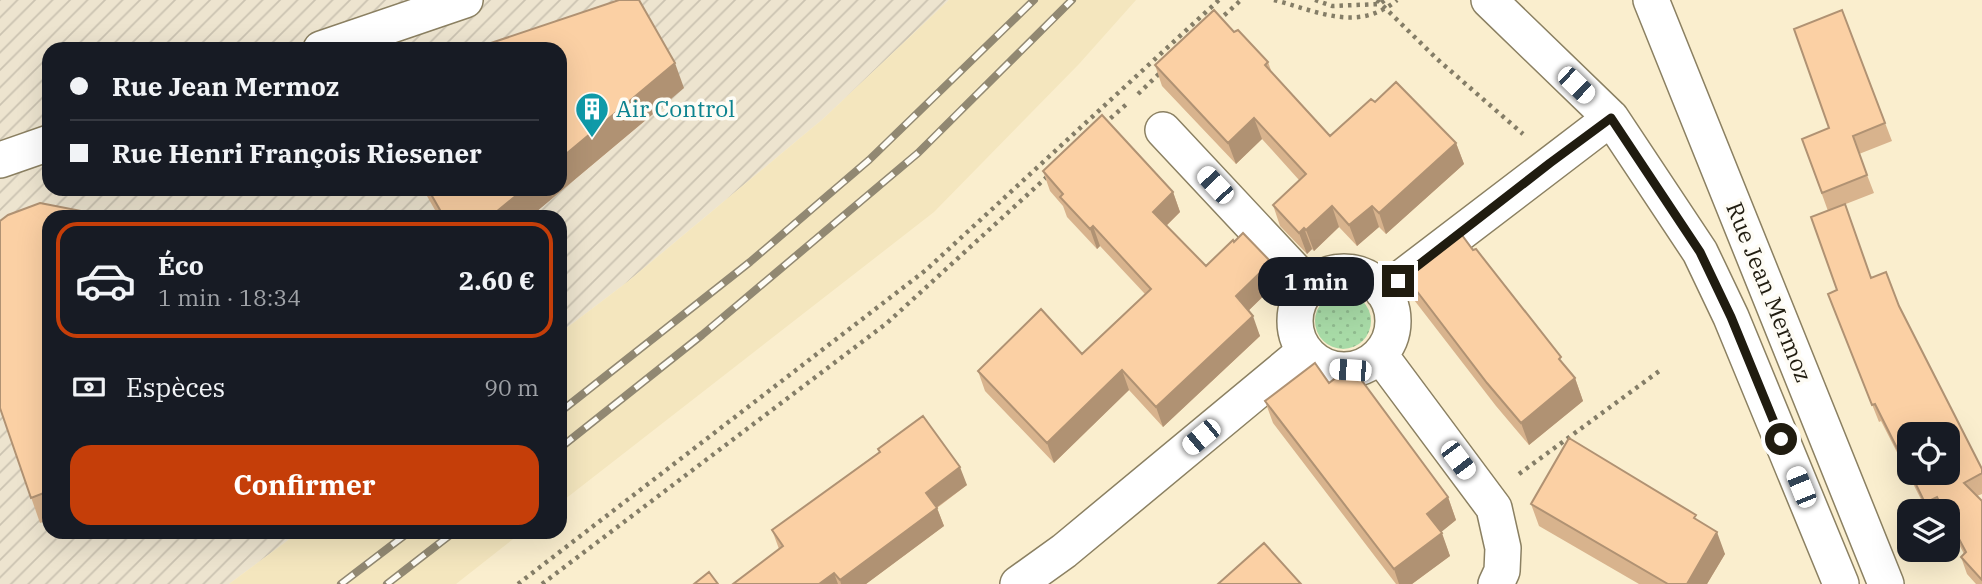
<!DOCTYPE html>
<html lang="fr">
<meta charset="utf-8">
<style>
:root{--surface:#171b24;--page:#242831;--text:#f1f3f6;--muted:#9ea1a6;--line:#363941;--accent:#c53e09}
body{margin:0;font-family:"IBM Plex Serif",serif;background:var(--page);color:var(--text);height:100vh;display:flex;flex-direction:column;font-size:26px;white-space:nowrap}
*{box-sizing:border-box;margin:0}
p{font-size:23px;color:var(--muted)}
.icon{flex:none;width:38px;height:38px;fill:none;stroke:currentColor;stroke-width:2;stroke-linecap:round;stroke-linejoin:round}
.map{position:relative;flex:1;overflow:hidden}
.details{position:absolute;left:42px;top:210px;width:525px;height:329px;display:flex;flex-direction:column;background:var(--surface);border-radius:21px;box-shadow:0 7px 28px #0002}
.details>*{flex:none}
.hud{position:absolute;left:42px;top:42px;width:525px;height:154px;border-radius:21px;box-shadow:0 7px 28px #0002;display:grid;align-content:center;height:154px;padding:0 28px;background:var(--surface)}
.controls{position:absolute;left:1897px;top:422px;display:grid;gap:14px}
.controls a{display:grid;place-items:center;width:63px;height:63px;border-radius:14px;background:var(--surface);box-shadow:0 7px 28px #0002;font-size:35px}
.end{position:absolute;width:32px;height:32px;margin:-16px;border:9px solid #201c10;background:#fff;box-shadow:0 0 0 4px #fff}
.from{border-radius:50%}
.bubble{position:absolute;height:49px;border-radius:21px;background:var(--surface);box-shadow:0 7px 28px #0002;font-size:23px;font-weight:700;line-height:49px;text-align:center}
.car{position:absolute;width:21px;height:42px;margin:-21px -10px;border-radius:9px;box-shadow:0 0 5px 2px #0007;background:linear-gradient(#fff 24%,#345 0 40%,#fff 0 76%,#345 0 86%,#fff 0)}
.hud b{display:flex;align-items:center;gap:24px;height:66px;font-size:26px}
.hud b+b{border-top:2px solid var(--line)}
.hud i{width:18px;height:18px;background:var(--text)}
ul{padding:12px 0 0;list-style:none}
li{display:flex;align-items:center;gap:21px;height:116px;margin:0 14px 10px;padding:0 14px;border:4px solid var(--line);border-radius:21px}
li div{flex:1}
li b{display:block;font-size:26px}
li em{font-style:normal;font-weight:700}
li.active{border-color:var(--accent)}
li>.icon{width:63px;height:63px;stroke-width:1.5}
.pay{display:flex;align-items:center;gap:18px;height:77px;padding:0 28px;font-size:26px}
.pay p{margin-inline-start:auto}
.action{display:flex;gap:14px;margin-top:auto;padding:14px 28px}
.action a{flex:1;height:80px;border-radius:21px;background:var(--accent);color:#fff;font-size:28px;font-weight:700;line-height:80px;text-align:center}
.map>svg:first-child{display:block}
</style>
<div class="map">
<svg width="1982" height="584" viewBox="0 0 1982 584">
<defs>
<pattern id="industrial-furrows" width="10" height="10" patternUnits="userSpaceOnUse" patternTransform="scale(1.75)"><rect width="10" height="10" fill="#ede4cf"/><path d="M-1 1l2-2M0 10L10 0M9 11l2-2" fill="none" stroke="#cbc3b1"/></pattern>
<pattern id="grass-dots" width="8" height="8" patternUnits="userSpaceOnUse" patternTransform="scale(1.75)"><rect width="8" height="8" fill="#a8dba7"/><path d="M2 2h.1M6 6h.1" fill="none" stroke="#90bb8f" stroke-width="1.8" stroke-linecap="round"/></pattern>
</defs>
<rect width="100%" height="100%" fill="#faeece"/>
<!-- industrial -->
<path fill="url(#industrial-furrows)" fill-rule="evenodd" d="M0 0H949L823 119 626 283 560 333V217H49V532H299L229 584H0ZM49 49H560V189H49Z"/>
<!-- built -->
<path fill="#f4e6be" d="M949 0H1136L1079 64 934 212 560 503V333L626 283 823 119Z
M299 532H522L456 584H229Z"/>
<!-- grass -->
<path fill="url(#grass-dots)" d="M1315 321a28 28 0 1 1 56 0a28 28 0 1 1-56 0Z"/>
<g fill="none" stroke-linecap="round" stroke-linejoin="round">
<!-- street casing -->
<g stroke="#8b8062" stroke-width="38">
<path id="street" d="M1489 0 1611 118 1700 252 1731 317 1841 584
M1651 0 1886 584
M321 49 465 0
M1163 130 1309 286
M0 160 49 143
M1295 321a49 49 0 1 1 98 0a49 49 0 1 1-98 0Z
M1383 292 1611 118
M1380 355 1494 508 1503 548 1502 571 1496 584
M1018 584 1064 551 1305 351"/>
</g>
<!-- path -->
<path stroke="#847d67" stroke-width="4.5" stroke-dasharray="3.5 5" stroke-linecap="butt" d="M1274 0C1317 11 1358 33 1397 0
M1315 0 1332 6 1380 4 1385 0
M1377 0 1437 59 1523 134
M1218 21 1241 0
M1138 94 1162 71
M1104 124 1129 102
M1519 474 1662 369
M518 584 926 270 1219 0
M542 584 887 323 1049 175"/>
<!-- street -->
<use href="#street" stroke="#fff" stroke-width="35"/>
<!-- rail casing -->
<g stroke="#918872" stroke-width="8">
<path id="rail" d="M560 412 750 262 869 160 1034 0
M560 448 702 335 918 153 1072 0
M341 584 409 532
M387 584 454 532"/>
</g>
<!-- rail -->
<use href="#rail" stroke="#fefcf5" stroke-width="5" stroke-dasharray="16" stroke-linecap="butt"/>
</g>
<!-- wall -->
<path fill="#d8b38d" d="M1842 10 1892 141 1859 154 1874 193 1833 209 1871 278 1899 307 1982 469V494L1977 496 1982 501V584H1976L1967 574 1961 557 1964 554 1948 523V511H1927L1881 421 1879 422 1828 294 1837 290 1828 211 1802 139 1829 128Z
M1234 32 1268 62 1272 73 1330 136 1375 102 1456 143 1464 164 1386 234 1379 227 1357 246 1339 227 1314 251 1312 249 1307 254 1280 226 1273 205 1299 180 1262 139 1236 164 1162 86 1155 65Z
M684 88 530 217H439L423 189H560Z
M1043 171 1173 192 1180 212 1166 226 1206 266 1278 282 1248 311 1260 336 1163 427 1129 390 1054 463 985 391 978 371 1082 354 1145 294 1100 246 1097 249 1067 217 1063 206 1050 191Z
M49 217V520L40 523 0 408Z
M1403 273 1564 366 1575 378 1583 401 1529 445 1496 406 1411 296Z
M1329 383 1448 497 1456 520 1441 532 1450 556 1412 584H1396L1273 423 1265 401Z
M878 449 967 485 937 508 944 526 866 584H733L779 549 772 530 879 452Z
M1531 504 1697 520 1725 554 1707 584H1639L1539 526Z"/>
<!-- shaded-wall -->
<path fill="#b09273" d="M675 63 684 88 530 217H490L524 189H560V159Z
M1254 118 1262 139 1236 164 1228 143Z
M1456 143 1464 164 1386 234 1379 213Z
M1173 192 1180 212 1160 232 1153 212Z
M1332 206 1339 227 1314 251 1306 230Z
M1372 206 1379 227 1357 246 1349 225Z
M1093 226 1100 246 1097 249 1090 229Z
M1304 228 1312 249 1307 254 1299 233Z
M1271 262 1278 282 1243 316 1236 296Z
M1253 316 1260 336 1163 427 1156 407Z
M1122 370 1129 390 1054 463 1047 443Z
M1575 378 1583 401 1529 445 1521 423Z
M960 467 967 485 933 510 926 493Z
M1448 497 1456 520 1435 537 1427 514Z
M937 508 944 526 866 584H841L840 580Z
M1717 532 1725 554 1707 584H1687Z
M1442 533 1450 556 1412 584H1399L1394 569Z
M834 573 838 584H819Z"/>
<!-- building -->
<path fill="#fbd0a4" stroke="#b09273" stroke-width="2" d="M619 0H639L675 63 560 159V49H473Z
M1214 10 1234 32 1238 30 1268 62 1265 65 1330 136 1371 99 1375 102 1396 82 1456 143 1379 213 1372 206 1349 225 1332 206 1306 230 1304 228 1299 233 1273 205 1306 174 1254 118 1228 143 1155 65Z
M1842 10 1885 123 1853 136 1867 175 1822 193 1802 139 1829 128 1794 29Z
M1102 115 1173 192 1153 212 1206 266 1233 240 1234 242 1243 233 1271 262 1236 296 1253 316 1156 407 1122 370 1047 443 978 371 1041 309 1082 354 1151 289 1093 226 1090 229 1060 197 1063 194 1043 171Z
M428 189H524L490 217H444Z
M40 203 97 214 98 217H49V491L31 498 0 408V221L8 215Z
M1845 204 1871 278 1886 272 1899 306 1982 469V473L1964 483 1982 501V580L1961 557 1966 552 1948 518V511H1944L1937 497 1925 503 1910 472H1948V434H1909V472L1875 404 1872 405 1828 294 1837 290 1811 217Z
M1459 231 1473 250 1476 249 1561 357 1559 359 1575 378 1521 423 1487 383 1403 273Z
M1315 363 1329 383 1351 366 1448 497 1427 514 1442 533 1394 569 1265 401Z
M923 416 960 467 926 493 937 508 840 580 834 573 819 584H733L783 546 772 530 880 452 878 449Z
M1569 438 1696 515 1694 518 1717 532 1687 584H1668L1531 504Z
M1264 543 1301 584H1218Z
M709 572 718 584H694Z"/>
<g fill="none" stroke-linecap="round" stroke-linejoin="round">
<!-- route -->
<path stroke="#201c10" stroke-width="9" d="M1398 281 1550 163 1611 118 1700 252 1731 317 1781 439"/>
</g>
<!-- icons -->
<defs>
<g id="building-pin" transform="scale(1.75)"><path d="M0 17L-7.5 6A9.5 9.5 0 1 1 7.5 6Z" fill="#0f9aa8" stroke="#fefcf5"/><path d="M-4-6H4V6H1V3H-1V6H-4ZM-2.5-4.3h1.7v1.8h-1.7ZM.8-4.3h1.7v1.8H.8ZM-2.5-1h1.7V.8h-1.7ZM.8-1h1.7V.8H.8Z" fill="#fff"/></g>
</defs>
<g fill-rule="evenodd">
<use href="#building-pin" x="592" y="109"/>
</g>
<g text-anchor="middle" stroke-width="7" stroke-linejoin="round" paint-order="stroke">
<!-- culture labels -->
<g font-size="23" fill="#0d838f" stroke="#fefcf5" text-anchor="start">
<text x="616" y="117">Air Control</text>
</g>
<!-- street labels -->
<g font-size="23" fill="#201c10" stroke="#fefcf5">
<text transform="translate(1769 292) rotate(68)" y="8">Rue Jean Mermoz</text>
</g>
</g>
</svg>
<div class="controls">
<a><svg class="icon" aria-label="locate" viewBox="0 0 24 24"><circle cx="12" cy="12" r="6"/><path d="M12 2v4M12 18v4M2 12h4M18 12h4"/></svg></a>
<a><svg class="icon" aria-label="layers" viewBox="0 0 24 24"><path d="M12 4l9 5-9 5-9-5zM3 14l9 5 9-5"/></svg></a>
</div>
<i class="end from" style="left:1781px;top:439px"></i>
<i class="end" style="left:1398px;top:281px"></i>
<div class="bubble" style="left:1258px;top:257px;width:116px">1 min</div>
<i class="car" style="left:1576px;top:85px;rotate:134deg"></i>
<i class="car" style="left:1215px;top:185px;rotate:317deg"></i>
<i class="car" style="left:1350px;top:370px;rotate:274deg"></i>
<i class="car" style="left:1201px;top:437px;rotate:230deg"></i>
<i class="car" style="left:1458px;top:460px;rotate:143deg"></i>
<i class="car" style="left:1801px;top:487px;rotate:338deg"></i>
<div class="hud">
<b><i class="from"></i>Rue Jean Mermoz</b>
<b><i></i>Rue Henri François Riesener</b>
</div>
<section class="details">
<ul>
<li class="active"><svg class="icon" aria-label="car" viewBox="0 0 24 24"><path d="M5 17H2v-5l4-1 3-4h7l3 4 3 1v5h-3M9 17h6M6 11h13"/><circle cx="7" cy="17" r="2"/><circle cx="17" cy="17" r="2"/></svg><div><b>Éco</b><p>1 min · 18:34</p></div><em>2.60 €</em></li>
</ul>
<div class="pay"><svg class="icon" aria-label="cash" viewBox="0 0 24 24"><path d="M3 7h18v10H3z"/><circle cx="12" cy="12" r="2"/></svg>Espèces<p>90 m</p></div>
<div class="action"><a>Confirmer</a></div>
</section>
</div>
